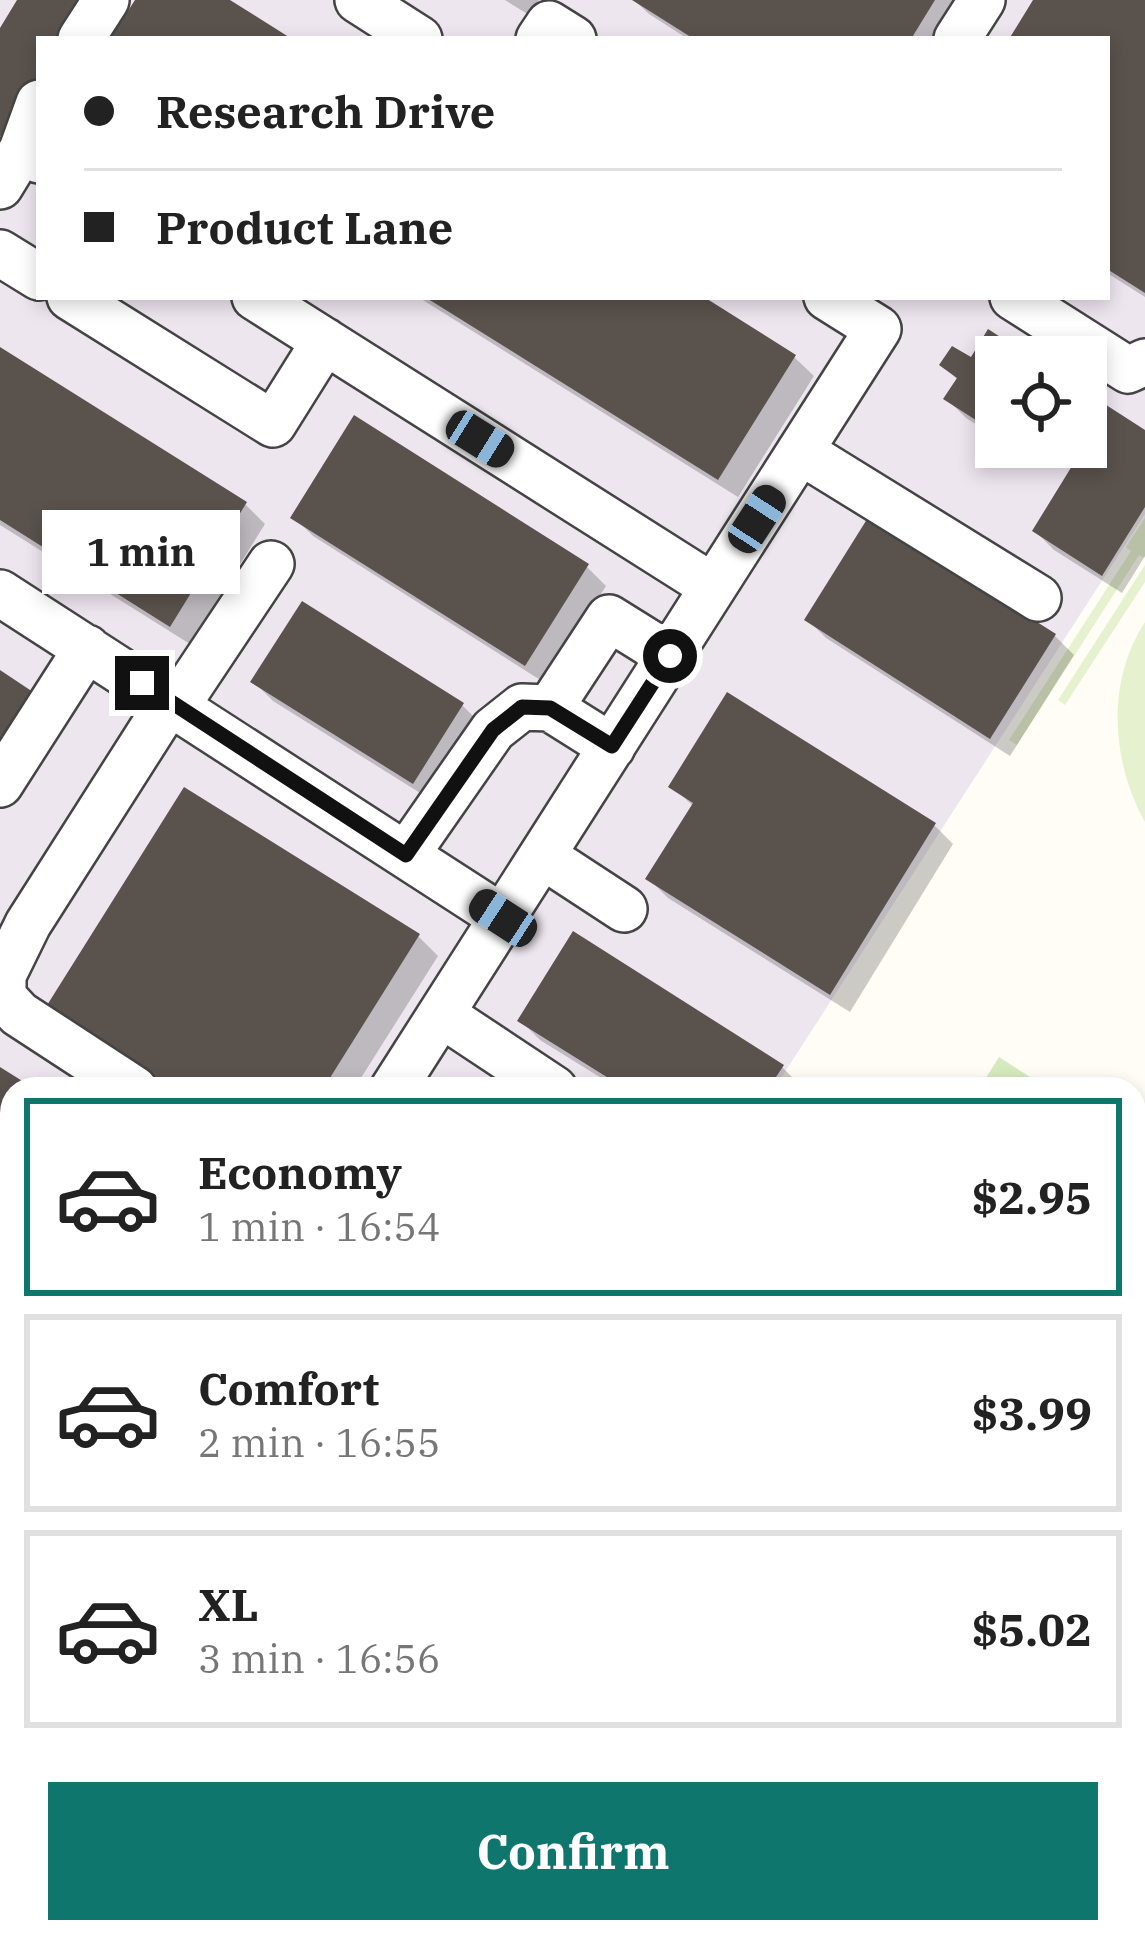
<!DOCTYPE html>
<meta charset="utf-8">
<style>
:root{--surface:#fff;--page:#f6f6f6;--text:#222;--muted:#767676;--line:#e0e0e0;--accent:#0f766e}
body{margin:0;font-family:"IBM Plex Serif",serif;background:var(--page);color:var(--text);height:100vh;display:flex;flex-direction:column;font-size:45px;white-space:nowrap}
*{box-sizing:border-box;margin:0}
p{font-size:39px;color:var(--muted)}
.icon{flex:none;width:66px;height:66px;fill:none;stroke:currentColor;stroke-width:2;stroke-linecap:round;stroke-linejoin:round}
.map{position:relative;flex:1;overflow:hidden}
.panel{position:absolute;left:0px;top:1077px;width:1146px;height:867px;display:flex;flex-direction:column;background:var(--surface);border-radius:36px 36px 0 0;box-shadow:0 6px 18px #0003}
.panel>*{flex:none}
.top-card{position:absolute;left:36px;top:36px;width:1074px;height:264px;border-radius:0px;box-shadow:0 6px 18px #0003;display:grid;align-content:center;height:264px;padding:0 48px;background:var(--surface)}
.tools{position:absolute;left:975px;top:336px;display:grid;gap:24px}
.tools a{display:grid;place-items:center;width:132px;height:132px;border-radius:0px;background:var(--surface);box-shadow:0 6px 18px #0003;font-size:60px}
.end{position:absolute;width:54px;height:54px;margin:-27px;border:15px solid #111;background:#fff;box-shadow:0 0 0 6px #fff}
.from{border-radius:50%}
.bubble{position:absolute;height:84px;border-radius:0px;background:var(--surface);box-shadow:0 6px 18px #0003;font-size:39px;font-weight:800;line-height:84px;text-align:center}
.car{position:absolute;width:36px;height:72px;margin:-36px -18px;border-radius:15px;box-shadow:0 0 9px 3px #0007;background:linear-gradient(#222 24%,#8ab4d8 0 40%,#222 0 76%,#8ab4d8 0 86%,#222 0)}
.top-card b{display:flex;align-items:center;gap:42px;height:114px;font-size:45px}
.top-card b+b{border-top:3px solid var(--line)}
.top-card i{width:30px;height:30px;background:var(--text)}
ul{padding:21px 0 0;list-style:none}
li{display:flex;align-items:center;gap:36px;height:198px;margin:0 24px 18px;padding:0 24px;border:6px solid var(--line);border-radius:0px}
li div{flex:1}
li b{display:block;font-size:45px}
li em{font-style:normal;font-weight:800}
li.selected{border-color:var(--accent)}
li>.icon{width:108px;height:108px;stroke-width:1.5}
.button{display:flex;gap:24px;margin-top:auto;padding:24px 48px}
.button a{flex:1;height:138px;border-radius:0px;background:var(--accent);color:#fff;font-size:48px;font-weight:800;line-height:138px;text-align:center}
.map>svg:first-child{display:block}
</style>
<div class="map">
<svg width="1145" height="1942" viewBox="0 0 1145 1942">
<rect width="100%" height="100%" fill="#fffdf5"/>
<!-- industrial -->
<path fill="#eee6ef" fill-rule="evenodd" d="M0 0H1145V514L774 1089H12V1932H231L225 1942H0ZM39 39H1107V297H39ZM996 357H1086V447H996Z"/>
<!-- green -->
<path fill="#d5ebbd" d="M999 1057 1049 1089H979Z
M1134 1144 1145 1151V1479L1134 1472Z
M1145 1728V1942H1073L1058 1932H1134V1746Z"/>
<!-- pitch -->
<path fill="#e6f2cf" d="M1145 518V558L1139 555 1017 745 1009 740 1131 551 1126 547Z
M1145 565V582L1065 705 1058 700Z
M1145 622V822C1111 761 1106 682 1145 622Z
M1134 1274 1145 1281V1347L1134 1340Z
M1134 1382 1145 1389 1144 1454 1134 1448Z
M1145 1789V1853L1134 1846V1807Z
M1134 1894 1145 1901V1942H1109L1093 1932H1134Z
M293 1932H355L369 1942H287Z"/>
<!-- shadow -->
<path fill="#0003" d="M505 0H539L529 15Z
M634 0H966L941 39H688L649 14Z
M1037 0H1145V297L1107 273V39H1012Z
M418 297H699L794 357 814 376 738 497Z
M989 333 1026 357H996V437L966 418 947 399 959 381 942 365 971 361Z
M0 351 246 505 265 524 190 644 0 525Z
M1086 396 1145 433V556L1122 593 1054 550 1035 531 1081 458 1063 447H1086Z
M294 517 587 567 606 586 545 683 313 536Z
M870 520 1055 636 1074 655 1010 756 826 638 807 619Z
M254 682 462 705 481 724 433 801 273 701Z
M672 786 934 825 953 844 850 1012 668 898 649 879 694 807Z
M185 791 419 937 438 956 354 1089H165L67 1028Z
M521 1021 782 1067 801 1086 619 1089 540 1040Z
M0 1492 12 1500V1635L0 1654Z
M144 1932H255L249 1942H160Z"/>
<!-- building -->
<path fill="#5a524d" d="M17 0H86L61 39H39V75L0 137V28Z
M135 0H230L292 39H110Z
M632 0H935L911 39H694Z
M1033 0H1145V293L1107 269V39H1009Z
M425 297H704L796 355 718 480Z
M988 329 1031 357H996V403L982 424 943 399 957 378 939 365 952 346 971 357Z
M0 347 247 502 170 627 0 520Z
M1086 392 1145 430V507L1102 576 1032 531 1080 453 1070 447H1086Z
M354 415 589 564 525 666 290 518Z
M869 516 1056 634 990 739 804 620Z
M302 601 464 703 413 784 250 682Z
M0 670 36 694 0 752Z
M727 692 936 823 830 995 645 879 693 803 668 787Z
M184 787 420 934 323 1089H172L44 1010Z
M573 931 784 1065 768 1089H626L517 1021Z
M0 1067 35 1089H12V1269L0 1262Z
M0 1489 12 1496V1586L0 1605Z
M12 1805V1845L0 1838V1824Z
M0 1921 12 1932 33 1942H0Z
M150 1932H225L218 1942H166Z"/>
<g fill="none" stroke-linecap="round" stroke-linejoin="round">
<!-- minor casing -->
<g stroke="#444" stroke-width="50">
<path id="minor" d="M358 0 419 39
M81 39 106 0
M539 39 549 24 573 39
M957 39 982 0
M22 150 39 103
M0 186 22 150 39 160
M0 253 39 277
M70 297 273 424 325 341
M255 297 713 587
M1013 297 1128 370 1145 362
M800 451 1038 598
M0 593 503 918
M177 705 271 564
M550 708 609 618 670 656
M0 784 87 648
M406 855 493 730 522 707 550 708 612 747
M543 856 624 909
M441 1014 554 1089
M134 1089 19 1014 3 997V975L28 924 170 701
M393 1089 878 329 827 297
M1134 1629 1145 1615
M0 1704 12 1685"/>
</g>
<!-- minor -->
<use href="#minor" stroke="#fff" stroke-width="45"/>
</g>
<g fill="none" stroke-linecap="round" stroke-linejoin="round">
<!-- route -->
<path stroke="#111" stroke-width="15" d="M142 683 406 855 493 730 522 707 550 708 612 746 670 656"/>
</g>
</svg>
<div class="tools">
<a><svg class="icon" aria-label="locate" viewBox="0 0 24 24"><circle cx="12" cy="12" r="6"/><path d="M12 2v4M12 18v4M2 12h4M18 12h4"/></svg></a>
</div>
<i class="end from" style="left:670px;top:656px"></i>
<i class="end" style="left:142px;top:683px"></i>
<div class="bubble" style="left:42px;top:510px;width:198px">1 min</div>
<i class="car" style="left:480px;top:439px;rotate:122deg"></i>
<i class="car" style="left:757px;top:519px;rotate:33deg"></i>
<i class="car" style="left:503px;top:918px;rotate:303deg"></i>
<div class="top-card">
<b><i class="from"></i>Research Drive</b>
<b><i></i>Product Lane</b>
</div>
<section class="panel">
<ul>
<li class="selected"><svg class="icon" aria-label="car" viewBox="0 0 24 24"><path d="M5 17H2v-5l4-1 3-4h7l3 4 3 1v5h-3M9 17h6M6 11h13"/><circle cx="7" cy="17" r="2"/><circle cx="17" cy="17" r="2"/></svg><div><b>Economy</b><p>1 min · 16:54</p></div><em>$2.95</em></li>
<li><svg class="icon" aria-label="car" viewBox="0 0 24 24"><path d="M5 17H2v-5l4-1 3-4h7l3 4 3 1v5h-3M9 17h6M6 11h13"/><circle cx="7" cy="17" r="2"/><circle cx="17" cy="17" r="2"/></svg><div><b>Comfort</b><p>2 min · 16:55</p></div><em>$3.99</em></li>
<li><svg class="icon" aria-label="car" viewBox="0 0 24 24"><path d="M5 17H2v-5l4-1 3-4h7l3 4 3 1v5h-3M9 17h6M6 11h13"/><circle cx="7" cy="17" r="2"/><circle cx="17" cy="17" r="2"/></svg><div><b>XL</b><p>3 min · 16:56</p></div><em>$5.02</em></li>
</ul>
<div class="button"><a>Confirm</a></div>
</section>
</div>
